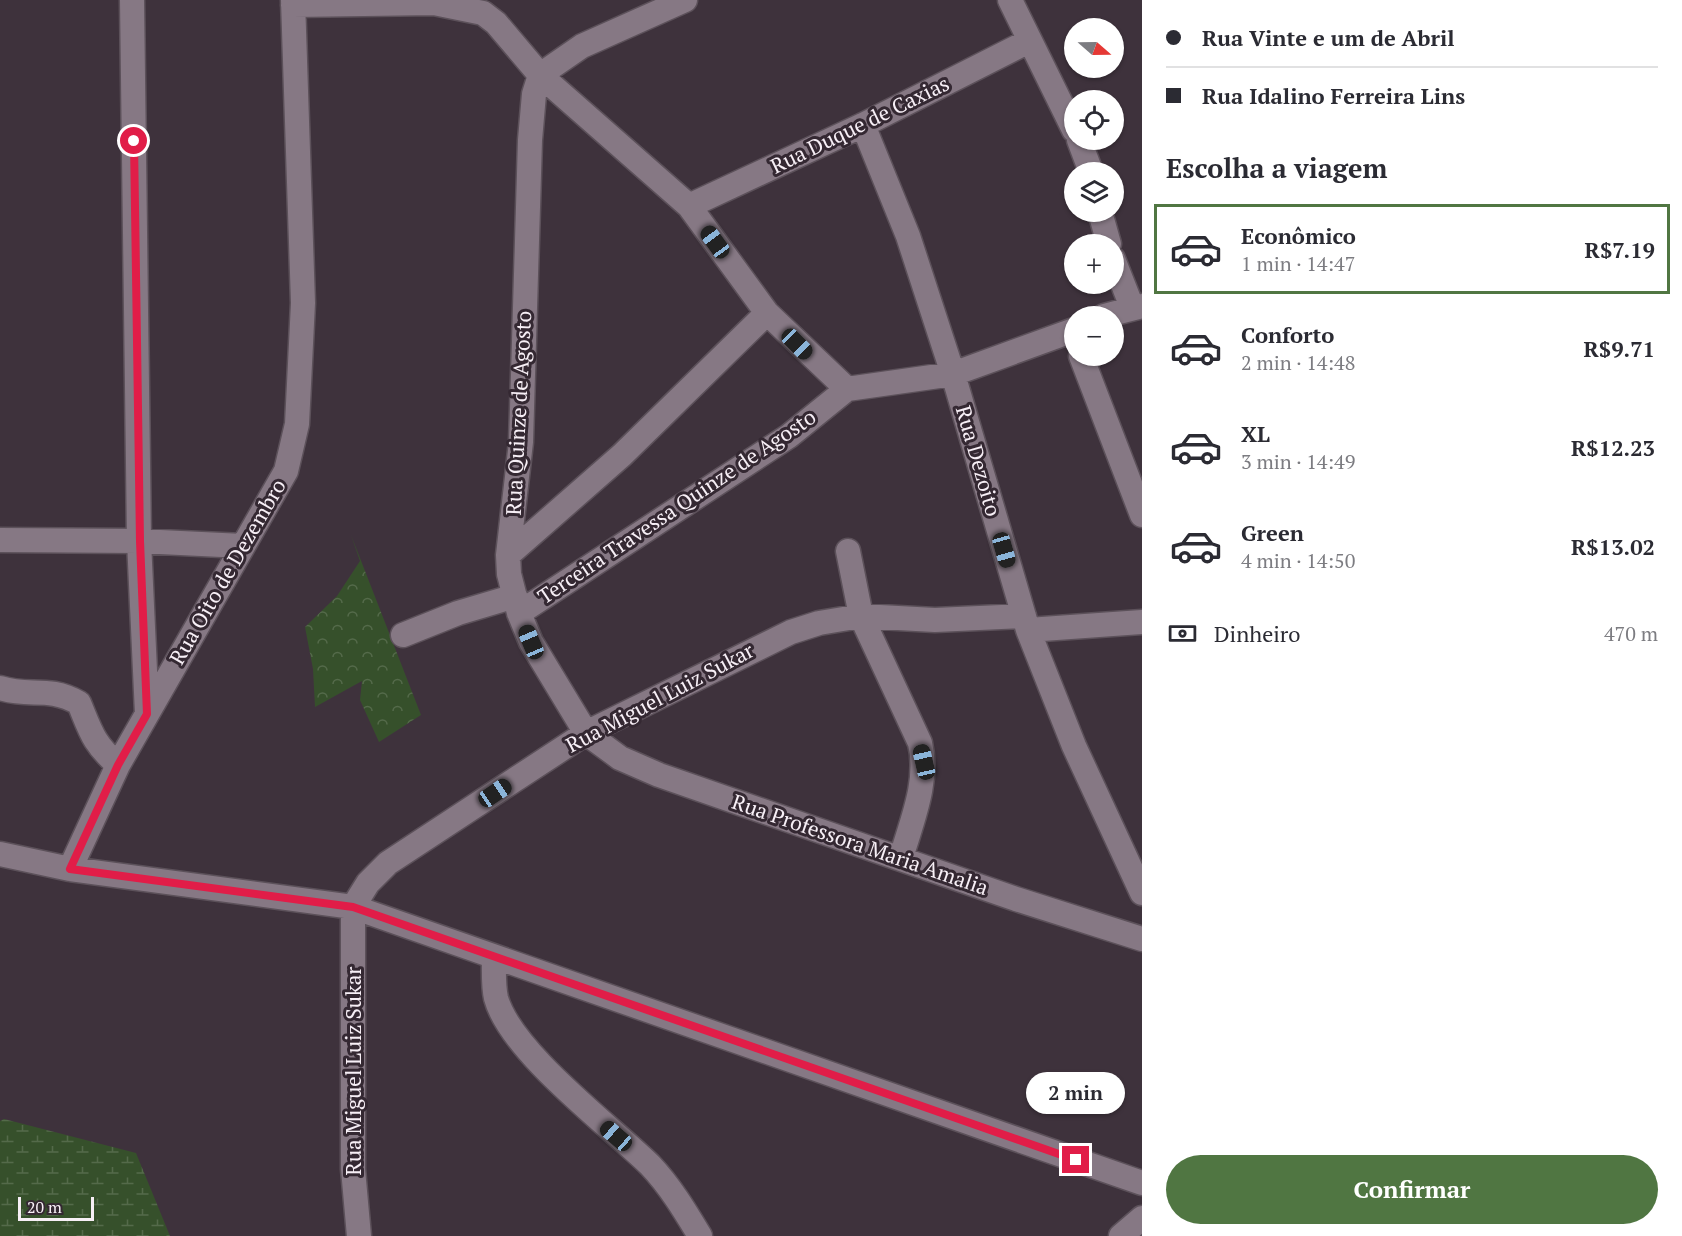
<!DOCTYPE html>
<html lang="pt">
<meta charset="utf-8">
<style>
:root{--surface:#fff;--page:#f7f7f7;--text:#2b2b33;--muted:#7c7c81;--line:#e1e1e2;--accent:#507642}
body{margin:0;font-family:"PT Serif",serif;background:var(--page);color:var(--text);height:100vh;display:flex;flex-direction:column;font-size:22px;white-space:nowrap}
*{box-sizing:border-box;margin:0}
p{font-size:20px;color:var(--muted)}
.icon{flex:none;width:33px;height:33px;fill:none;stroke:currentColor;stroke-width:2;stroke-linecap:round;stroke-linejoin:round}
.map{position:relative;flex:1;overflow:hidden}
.side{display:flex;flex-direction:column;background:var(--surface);width:540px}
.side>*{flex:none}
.top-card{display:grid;align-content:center;height:132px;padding:0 24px;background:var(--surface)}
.needle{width:39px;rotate:110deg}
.tools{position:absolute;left:1064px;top:18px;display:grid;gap:12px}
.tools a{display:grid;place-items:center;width:60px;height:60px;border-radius:50%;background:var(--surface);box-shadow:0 2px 4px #0004;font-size:30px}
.scale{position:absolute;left:18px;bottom:15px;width:76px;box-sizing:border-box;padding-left:6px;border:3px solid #f7eff6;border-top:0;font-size:16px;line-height:21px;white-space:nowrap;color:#f7eff6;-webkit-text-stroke:4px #342832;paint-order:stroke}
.end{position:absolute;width:27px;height:27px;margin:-14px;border:8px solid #e11d48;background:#fff;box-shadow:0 0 0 3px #fff}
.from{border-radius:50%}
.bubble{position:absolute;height:42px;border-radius:21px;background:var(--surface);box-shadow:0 2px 4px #0004;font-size:20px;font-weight:700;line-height:42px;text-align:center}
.car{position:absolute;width:18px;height:36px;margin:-18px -9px;border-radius:8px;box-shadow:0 0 4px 2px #0007;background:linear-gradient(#222 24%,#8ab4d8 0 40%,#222 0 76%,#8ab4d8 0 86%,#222 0)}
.top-card b{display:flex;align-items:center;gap:21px;height:57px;font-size:22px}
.top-card b+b{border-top:2px solid var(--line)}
.top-card i{width:15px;height:15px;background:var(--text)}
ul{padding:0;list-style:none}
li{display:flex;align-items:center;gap:18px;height:90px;margin:0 12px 9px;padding:0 12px;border:3px solid transparent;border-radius:0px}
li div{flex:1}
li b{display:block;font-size:22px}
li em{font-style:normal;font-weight:700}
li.current{border-color:var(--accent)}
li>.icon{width:54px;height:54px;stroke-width:1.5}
h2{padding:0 24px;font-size:27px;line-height:72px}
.pay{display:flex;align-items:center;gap:15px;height:66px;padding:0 24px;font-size:22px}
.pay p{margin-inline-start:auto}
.action{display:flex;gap:12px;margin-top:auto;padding:12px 24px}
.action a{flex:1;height:69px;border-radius:36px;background:var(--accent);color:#fff;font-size:24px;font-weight:700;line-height:69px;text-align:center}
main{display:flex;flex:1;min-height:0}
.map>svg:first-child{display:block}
</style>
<main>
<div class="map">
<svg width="1142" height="1236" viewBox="0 0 1142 1236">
<defs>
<pattern id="forest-crowns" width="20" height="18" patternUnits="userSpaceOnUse" patternTransform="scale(1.5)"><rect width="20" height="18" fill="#36502b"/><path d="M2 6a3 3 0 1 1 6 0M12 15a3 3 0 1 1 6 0" fill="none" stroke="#546a4a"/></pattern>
<pattern id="wetland-marsh" width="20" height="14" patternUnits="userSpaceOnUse" patternTransform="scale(1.5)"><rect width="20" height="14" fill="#36502b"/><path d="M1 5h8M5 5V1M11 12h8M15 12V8" fill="none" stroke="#546a4a"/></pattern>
</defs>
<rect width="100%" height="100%" fill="#3e323c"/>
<!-- forest -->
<path fill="url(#forest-crowns)" d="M351 535 421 715 379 742 360 700 362 681 315 707 313 669 305 627 337 596 360 561Z"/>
<!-- wetland -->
<path fill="url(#wetland-marsh)" d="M4 1119 136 1153 170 1236H0V1121Z"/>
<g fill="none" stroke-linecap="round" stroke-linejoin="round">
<!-- minor casing -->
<g stroke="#5c515a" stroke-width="27">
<path id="minor" d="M132 0 139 541 147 714
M1010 0 1074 130
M293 5 434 3 483 13 496 23 540 75 689 206 767 313 847 389
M540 75 534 94 530 140 521 442 508 555 509 574 519 613 531 642 586 733 620 758 659 775 1016 899 1142 939
M540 75 582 46 685 0
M863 125 908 236 953 374 1028 630 1074 746 1142 893
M1079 140 1091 172
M689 206 863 125 1029 41
M1100 212 1109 244
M1113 259 1132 307
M1104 316 1142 306
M1081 356 1142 515
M0 540 139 541 243 546
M848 551 861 616 920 743C929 782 912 820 901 858
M508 555 622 455 767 313
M519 613 789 436 847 389 953 374 1074 330
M1028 630 1142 622
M403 635 458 613 515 596
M0 688C30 698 47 685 79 703 91 732 93 743 118 765
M0 854 70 869 353 907 1142 1183
M70 869 118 765 286 471 297 424 303 303 293 0
M494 957C494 969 493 985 496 998 510 1051 610 1126 650 1165 670 1186 685 1211 700 1236
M359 1236 353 1169V907L368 883 388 863 586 733 791 632 819 623 861 616 935 620 1024 616
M1121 1236 1142 1218"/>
</g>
<!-- minor -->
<use href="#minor" stroke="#867884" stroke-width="24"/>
</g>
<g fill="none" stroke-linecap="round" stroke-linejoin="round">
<!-- route -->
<path stroke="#e11d48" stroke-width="8" d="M134 141 140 541 147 714 118 765 70 869 353 907 1076 1160"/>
</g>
<g text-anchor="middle" stroke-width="6" stroke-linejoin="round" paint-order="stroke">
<!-- street labels -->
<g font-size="21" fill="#f7eff6" stroke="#342832">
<text transform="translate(860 125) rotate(-26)" y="7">Rua Duque de Caxias</text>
<text transform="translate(519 413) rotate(-87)" y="7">Rua Quinze de Agosto</text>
<text transform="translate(978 461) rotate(74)" y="7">Rua Dezoito</text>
<text transform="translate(677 507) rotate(-34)" y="7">Terceira Travessa Quinze de Agosto</text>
<text transform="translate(228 572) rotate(-60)" y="7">Rua Oito de Dezembro</text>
<text transform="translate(660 698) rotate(-28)" y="7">Rua Miguel Luiz Sukar</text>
<text transform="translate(860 845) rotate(19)" y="7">Rua Professora Maria Amalia</text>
<text transform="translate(354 1071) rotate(-90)" y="7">Rua Miguel Luiz Sukar</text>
</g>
</g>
</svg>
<div class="tools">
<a><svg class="needle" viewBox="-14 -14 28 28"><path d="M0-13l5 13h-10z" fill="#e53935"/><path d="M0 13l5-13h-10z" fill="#7c7c81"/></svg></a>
<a><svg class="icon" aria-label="locate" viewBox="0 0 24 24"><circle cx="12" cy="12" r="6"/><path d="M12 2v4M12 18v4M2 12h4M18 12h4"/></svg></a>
<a><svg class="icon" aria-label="layers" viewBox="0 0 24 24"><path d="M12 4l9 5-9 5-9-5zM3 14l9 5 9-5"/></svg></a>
<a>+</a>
<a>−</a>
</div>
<div class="scale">20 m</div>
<i class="end from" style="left:134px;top:141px"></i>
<i class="end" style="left:1076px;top:1160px"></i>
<div class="bubble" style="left:1026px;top:1072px;width:99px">2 min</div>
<i class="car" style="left:715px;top:242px;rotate:324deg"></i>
<i class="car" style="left:797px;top:344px;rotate:135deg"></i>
<i class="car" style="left:1004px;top:550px;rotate:164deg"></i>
<i class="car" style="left:531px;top:642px;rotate:337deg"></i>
<i class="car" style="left:924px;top:762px;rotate:347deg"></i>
<i class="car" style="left:495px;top:793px;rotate:56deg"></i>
<i class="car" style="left:616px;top:1136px;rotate:311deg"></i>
</div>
<section class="side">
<div class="top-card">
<b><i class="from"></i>Rua Vinte e um de Abril</b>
<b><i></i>Rua Idalino Ferreira Lins</b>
</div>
<h2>Escolha a viagem</h2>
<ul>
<li class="current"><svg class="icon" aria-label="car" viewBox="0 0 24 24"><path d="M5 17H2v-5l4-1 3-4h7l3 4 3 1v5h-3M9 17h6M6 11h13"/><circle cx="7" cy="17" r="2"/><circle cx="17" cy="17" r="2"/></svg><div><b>Econômico</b><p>1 min · 14:47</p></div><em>R$7.19</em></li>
<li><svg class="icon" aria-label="car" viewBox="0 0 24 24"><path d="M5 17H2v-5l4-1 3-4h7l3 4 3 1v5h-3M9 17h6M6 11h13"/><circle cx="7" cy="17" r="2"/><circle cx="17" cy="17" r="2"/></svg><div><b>Conforto</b><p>2 min · 14:48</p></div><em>R$9.71</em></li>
<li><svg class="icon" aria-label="car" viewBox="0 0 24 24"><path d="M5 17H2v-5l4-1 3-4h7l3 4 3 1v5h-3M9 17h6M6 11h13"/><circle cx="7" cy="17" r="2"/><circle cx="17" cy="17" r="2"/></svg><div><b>XL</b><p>3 min · 14:49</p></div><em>R$12.23</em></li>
<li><svg class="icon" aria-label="car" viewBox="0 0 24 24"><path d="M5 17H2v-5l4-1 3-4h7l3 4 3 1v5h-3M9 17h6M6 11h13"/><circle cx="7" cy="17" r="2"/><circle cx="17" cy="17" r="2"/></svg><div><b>Green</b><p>4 min · 14:50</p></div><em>R$13.02</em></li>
</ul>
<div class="pay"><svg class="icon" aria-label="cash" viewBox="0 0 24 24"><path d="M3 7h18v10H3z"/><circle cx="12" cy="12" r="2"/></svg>Dinheiro<p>470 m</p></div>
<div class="action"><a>Confirmar</a></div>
</section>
</main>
